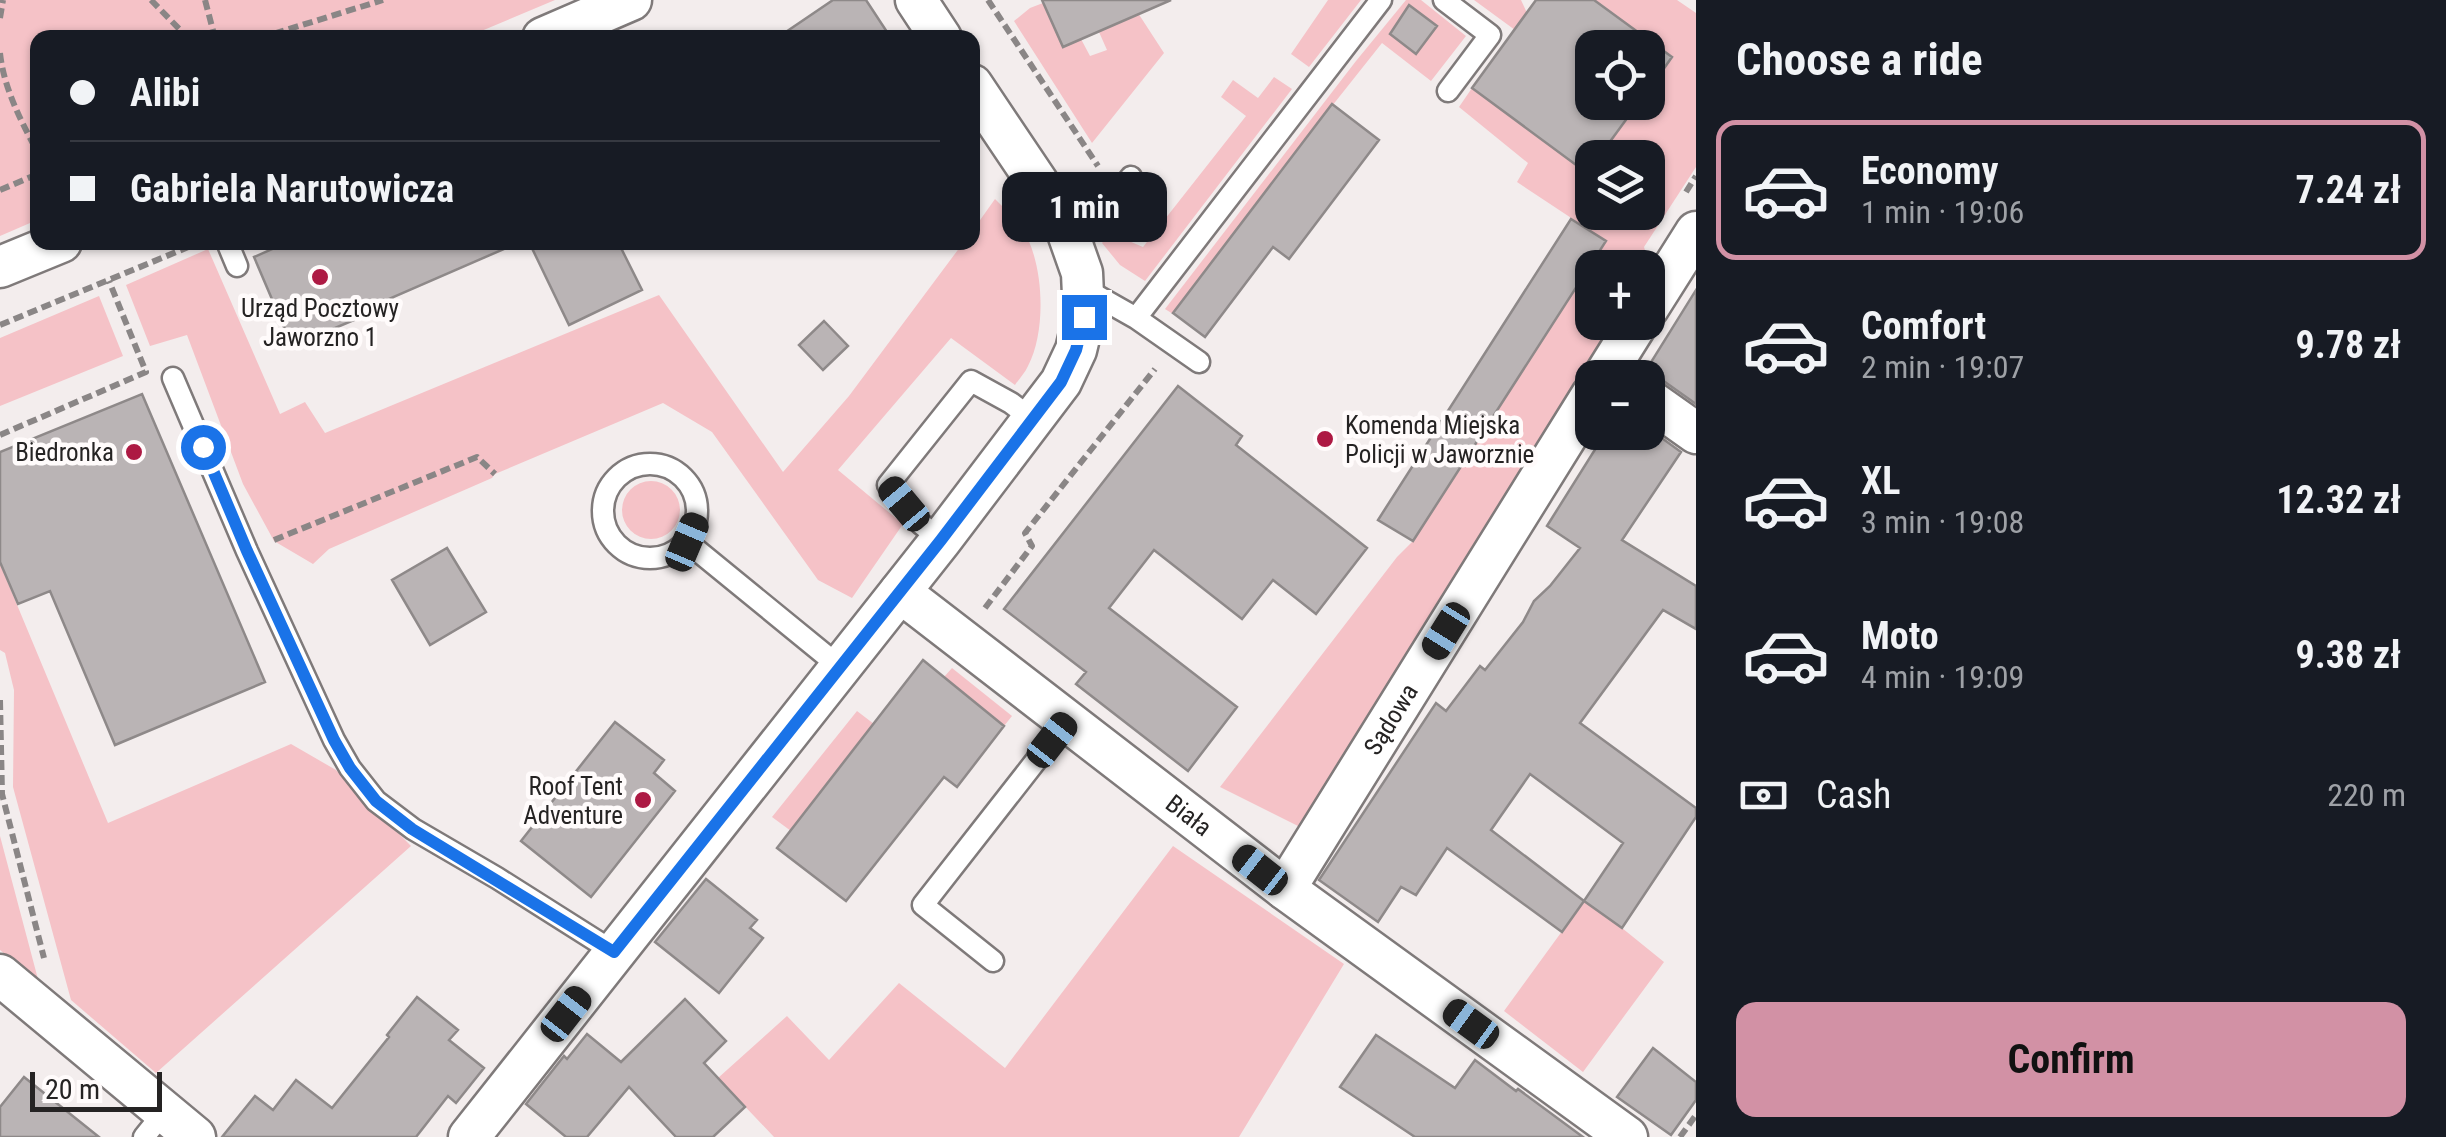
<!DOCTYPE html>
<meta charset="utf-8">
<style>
:root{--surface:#171b24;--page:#20242c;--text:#f1f3f6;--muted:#9ea1a6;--line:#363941;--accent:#d291a5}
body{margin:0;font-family:"Roboto Condensed",sans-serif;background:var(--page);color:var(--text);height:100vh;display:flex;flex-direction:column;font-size:38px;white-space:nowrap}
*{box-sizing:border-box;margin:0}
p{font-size:32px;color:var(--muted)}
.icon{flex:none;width:55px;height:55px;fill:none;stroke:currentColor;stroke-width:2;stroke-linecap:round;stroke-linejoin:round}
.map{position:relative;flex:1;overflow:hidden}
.details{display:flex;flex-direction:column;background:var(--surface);width:750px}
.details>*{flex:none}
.guide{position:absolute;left:30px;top:30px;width:950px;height:220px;border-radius:20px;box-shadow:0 2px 8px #0004;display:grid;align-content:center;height:220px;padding:0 40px;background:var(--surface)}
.tools{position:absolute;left:1575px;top:30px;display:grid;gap:20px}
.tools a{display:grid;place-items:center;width:90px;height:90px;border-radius:20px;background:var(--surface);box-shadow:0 2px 8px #0004;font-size:50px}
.scale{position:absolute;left:30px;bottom:25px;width:132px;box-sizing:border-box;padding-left:10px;border:5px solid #252323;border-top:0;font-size:28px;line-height:35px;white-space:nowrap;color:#252323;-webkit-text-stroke:8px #fffbfb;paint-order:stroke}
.end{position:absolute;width:45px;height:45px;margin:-22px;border:12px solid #1a73e8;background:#fff;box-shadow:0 0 0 5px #fff}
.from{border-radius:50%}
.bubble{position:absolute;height:70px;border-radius:20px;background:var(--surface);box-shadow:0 2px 8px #0004;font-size:32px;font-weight:700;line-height:70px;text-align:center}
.car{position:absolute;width:30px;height:60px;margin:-30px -15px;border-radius:12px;box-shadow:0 0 8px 2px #0007;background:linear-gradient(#222 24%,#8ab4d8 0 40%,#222 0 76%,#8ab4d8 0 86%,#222 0)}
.guide b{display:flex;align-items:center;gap:35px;height:95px;font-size:38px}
.guide b+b{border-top:2px solid var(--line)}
.guide i{width:25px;height:25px;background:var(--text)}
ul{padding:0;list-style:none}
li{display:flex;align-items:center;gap:30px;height:140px;margin:0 20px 15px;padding:0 20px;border:5px solid transparent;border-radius:20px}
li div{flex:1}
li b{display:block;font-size:38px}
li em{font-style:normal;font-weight:700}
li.selected{border-color:var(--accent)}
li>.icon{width:90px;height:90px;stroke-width:1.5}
h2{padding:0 40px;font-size:45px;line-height:120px}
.pay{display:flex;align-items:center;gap:25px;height:110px;padding:0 40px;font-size:38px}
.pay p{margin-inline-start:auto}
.primary-button{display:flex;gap:20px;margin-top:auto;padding:20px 40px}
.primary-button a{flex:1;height:115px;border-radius:20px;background:var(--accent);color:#111;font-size:40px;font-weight:700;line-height:115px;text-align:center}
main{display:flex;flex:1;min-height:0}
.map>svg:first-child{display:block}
</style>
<main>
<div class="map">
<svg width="1696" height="1137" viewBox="0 0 1696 1137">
<rect width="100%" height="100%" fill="#f3eded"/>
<!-- green -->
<path fill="#f5c2c7" d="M0 0H555L467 37 38 38 37 220 0 236Z
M1328 0H1361L1309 67 1291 54Z
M1406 0H1421L1466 36 1431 81 1382 43 1332 106 1173 314 1165 309 1356 61Z
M1474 0H1521L1527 13 1515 30Z
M1594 0H1677L1696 13V167L1644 247 1647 257 1646 268H1592V322L1612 323 1300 827 1220 787 1397 557 1413 541 1606 241 1517 182 1528 163 1459 107 1472 88 1587 172 1592 166V212H1648V158L1598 157 1639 103 1648 102V91L1672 57Z
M1043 3 1063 48 1081 39 1090 56 1107 50 1099 32 1138 13 1164 53 1092 143 1014 21 1030 8Z
M1274 77 1292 89 1145 281 1120 265 1102 243 1110 233 1143 247 1246 116 1221 97 1233 80 1258 98Z
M995 199C1004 208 1015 218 1022 228 1044 262 1047 330 1028 366 1025 373 1019 379 1015 385L951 338 838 470 903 524 852 598 818 580 712 432 663 403 495 474 492 478 329 549 313 564 274 541 243 484 187 335 150 346 126 285 208 249 280 414 305 402 325 433 659 295 783 472 849 396 963 243 972 242 973 230Z
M99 296 123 356 0 406V338Z
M622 510a29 29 0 1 1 58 0a29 29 0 1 1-58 0Z
M0 564 108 823 291 744 336 770 411 846 156 1073 71 1000 13 787 14 690 5 653 0 650Z
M952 668 1012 716 1004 726 944 677Z
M857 711 874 724 791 831 772 817Z
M0 836 39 983 0 950Z
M1173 846 1344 964 1239 1137H774L718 1078 787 1016 829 1060 899 983 1005 1068Z
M1584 901 1622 928 1664 962 1583 1072 1504 1011Z"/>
<!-- building -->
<path fill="#bab4b5" stroke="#8e8989" stroke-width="2.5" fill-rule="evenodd" d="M833 0H866L891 38H777Z
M1042 0H1171L1063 47Z
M1536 0H1594L1672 57 1648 91V48H1592V102H1639L1598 158H1592V166L1587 173 1472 88Z
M1409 5 1437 26 1416 54 1390 34Z
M1332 104 1379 140 1289 259 1273 247 1205 337 1173 313Z
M1571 219 1606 241 1413 541 1378 520Z
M288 242H520L368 308 371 313 292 346 254 257Z
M529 242H618L642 290 569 325Z
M1696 290V404L1662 380 1648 376V367Z
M824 321 848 346 823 370 799 345Z
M1178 386 1242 436 1236 445 1367 548 1316 614 1273 580 1242 619 1154 550 1109 608 1237 707 1188 771 1076 684 1086 672 1004 609Z
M142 394 265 682 115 745 50 591 18 604 0 562V452Z
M1648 428 1681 452 1622 540 1696 586V629L1663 610 1580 723 1696 808V817L1622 928 1584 901 1562 932 1447 848 1416 895 1401 887 1378 922 1319 880 1436 703 1446 711 1480 666 1485 670 1523 622 1534 601 1550 586 1580 548 1547 526 1606 432H1648ZM1530 774 1623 843 1584 901 1491 830Z
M447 548 486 612 430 645 392 580Z
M923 660 1004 726 957 787 944 777 846 901 777 848Z
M615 722 664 760 654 773 675 791 591 897 521 841Z
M706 879 757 920 750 928 763 938 719 993 655 942Z
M417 997 458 1030 449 1040 484 1068 456 1103 448 1096 416 1137H222L255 1096 273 1110 296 1080 332 1108 389 1037 387 1035Z
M685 999 726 1041 704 1063 745 1107 713 1137H676L629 1087 587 1137H566L526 1104 564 1056 567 1059 587 1034 621 1062Z
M1376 1035 1455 1088 1475 1060 1516 1091 1518 1089 1583 1137H1415L1340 1087Z
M1653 1048 1696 1082V1100L1671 1135 1617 1097Z
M24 1077 99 1137H0V1107Z"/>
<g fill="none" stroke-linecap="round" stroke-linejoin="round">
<!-- service casing -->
<g stroke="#7f7a7a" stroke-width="25">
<path id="service" d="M1444 0 1490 35 1448 91
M227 242 237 266
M1074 249 1131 177
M1083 288 1136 318 1199 362
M1136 318 1381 0
M173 378 247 551 334 740 350 768 376 801 413 829 497 878 614 952
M603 511a47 47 0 1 1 94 0a47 47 0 1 1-94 0Z
M941 540 920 523 888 485 971 381 1011 403 1032 419
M687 542 840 667
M993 961 923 905 1067 721
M144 1137 165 1111"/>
</g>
<!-- minor casing -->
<g stroke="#7f7a7a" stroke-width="45">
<g id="minor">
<path d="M916 0 941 38"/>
<path d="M543 38 631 0"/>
<path d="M0 267 61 242"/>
<path d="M1648 308 1696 232"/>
<path d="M1603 378 1638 322"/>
<path d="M1648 399 1696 433"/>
<path id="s1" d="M900 592 1285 889 1627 1137"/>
<path id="s2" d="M1285 889 1592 395"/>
<path d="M0 975 195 1137"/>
<path d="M469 1137 941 540 1061 382 1076 350 1084 317 1082 273 1064 222 972 85"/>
</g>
</g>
<!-- path -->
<path stroke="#8a8686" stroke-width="6" stroke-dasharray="10 5" stroke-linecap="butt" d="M151 0 188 38
M205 0 215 38
M988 0 1098 166
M0 18 3 0
M260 38 383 0
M0 53C4 89 21 121 38 153
M0 190 38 174
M1686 192 1696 176
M0 325 198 243
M0 435 146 372 109 281
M274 540 477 457 495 474
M985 608 1032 546 1025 533 1155 369
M0 700 2 794 44 958
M1680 1137 1696 1115"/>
<!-- service -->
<use href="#service" stroke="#fff" stroke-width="20"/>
<!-- minor -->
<use href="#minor" stroke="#fff" stroke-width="40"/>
</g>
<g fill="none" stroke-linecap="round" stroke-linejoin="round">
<!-- route -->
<path stroke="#1a73e8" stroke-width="12" d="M203 447 247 551 334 740 350 768 376 801 412 829 614 952 941 540 1061 382 1076 350 1084 317"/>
</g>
<!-- markers -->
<g fill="#ad1943" stroke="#fffbfb" stroke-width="4">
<circle cx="320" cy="277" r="10"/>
<circle cx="1325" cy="439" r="10"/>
<circle cx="134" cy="452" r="10"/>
<circle cx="643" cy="800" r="10"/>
</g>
<g text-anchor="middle" stroke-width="9" stroke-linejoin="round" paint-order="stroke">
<!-- poi labels -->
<g font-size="25" fill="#252323" stroke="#fffbfb" text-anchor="end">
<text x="320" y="317" text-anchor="middle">Urząd Pocztowy<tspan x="320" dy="29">Jaworzno 1</tspan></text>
<text x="1345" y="434" text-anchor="start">Komenda Miejska<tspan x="1345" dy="29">Policji w Jaworznie</tspan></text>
<text x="114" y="461">Biedronka</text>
<text x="623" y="795">Roof Tent<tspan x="623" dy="29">Adventure</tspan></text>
</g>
<!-- street labels -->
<g font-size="25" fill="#252323" stroke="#fffbfb">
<text dy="9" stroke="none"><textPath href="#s2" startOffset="200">Sądowa</textPath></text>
<text dy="9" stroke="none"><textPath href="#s1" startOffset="365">Biała</textPath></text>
</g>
</g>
</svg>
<div class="tools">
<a><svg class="icon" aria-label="locate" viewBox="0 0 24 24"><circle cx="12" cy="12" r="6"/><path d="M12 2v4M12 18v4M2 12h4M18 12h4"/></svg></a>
<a><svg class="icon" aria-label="layers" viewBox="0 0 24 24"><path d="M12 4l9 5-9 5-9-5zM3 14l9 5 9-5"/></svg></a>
<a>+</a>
<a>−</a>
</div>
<div class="scale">20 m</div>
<i class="end from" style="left:203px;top:447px"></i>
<i class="end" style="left:1084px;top:317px"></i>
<div class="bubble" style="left:1002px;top:172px;width:165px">1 min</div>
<i class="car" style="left:904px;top:504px;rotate:320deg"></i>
<i class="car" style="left:687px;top:542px;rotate:23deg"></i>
<i class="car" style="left:1446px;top:631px;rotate:212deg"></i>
<i class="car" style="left:1052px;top:740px;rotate:38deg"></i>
<i class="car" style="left:1260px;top:870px;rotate:308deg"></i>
<i class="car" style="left:566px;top:1014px;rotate:38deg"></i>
<i class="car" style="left:1471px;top:1024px;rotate:306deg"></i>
<div class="guide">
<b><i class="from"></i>Alibi</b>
<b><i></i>Gabriela Narutowicza</b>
</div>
</div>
<section class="details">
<h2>Choose a ride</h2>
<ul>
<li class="selected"><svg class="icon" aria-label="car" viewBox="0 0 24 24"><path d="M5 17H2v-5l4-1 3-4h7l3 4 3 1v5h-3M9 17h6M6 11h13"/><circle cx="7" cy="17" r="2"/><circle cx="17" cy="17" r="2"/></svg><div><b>Economy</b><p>1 min · 19:06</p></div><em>7.24 zł</em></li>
<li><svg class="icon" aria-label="car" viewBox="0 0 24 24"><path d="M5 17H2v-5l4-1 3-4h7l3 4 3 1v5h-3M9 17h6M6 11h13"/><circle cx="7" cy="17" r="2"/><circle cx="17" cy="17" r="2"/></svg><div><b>Comfort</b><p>2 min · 19:07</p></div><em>9.78 zł</em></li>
<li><svg class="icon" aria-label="car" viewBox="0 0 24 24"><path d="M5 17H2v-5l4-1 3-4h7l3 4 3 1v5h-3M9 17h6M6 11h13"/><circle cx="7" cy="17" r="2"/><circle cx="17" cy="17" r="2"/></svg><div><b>XL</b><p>3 min · 19:08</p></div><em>12.32 zł</em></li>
<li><svg class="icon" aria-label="car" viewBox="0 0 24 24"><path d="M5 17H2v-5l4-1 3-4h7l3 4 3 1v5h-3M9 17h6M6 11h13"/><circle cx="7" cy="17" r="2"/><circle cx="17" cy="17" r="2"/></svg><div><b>Moto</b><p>4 min · 19:09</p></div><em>9.38 zł</em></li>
</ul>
<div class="pay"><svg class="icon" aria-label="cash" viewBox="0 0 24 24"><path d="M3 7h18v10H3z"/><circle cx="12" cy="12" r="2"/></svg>Cash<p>220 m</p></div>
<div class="primary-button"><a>Confirm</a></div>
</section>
</main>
